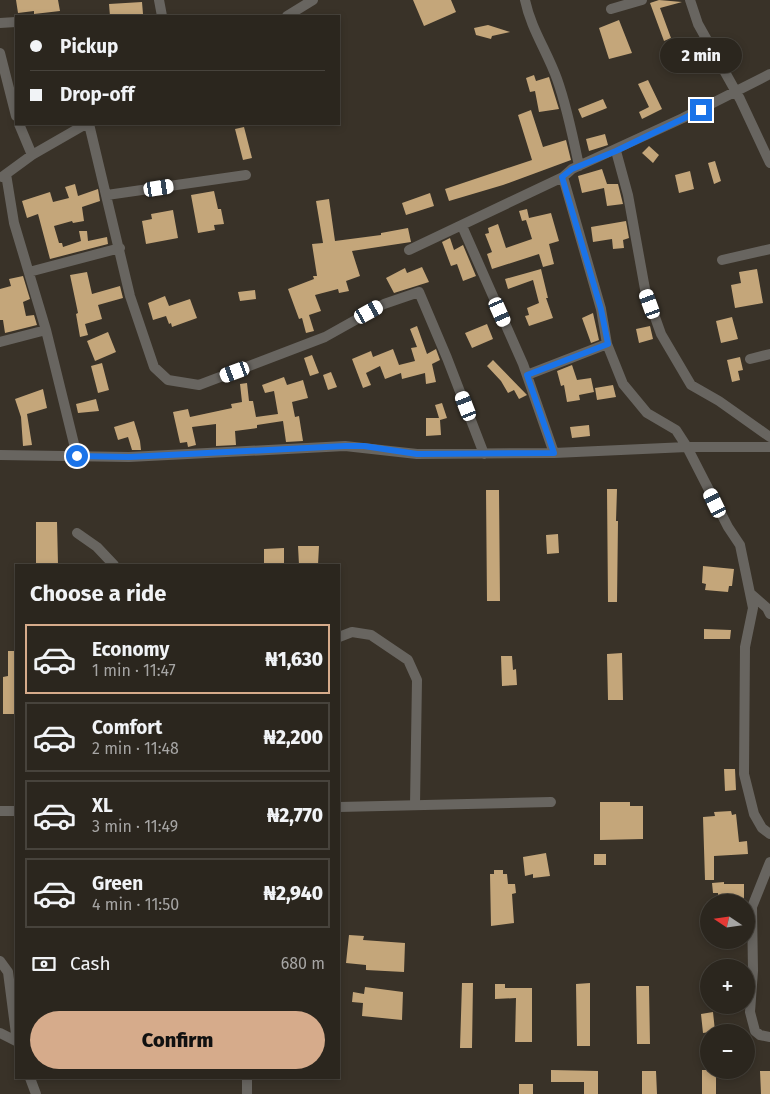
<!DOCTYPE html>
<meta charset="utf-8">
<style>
:root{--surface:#2b261e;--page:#332e27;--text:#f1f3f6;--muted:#a6a5a4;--line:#47433c;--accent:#d6ab8b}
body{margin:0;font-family:"Fira Sans",sans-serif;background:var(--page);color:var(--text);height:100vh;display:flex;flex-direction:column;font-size:19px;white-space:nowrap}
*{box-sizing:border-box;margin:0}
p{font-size:16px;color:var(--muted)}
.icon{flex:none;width:28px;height:28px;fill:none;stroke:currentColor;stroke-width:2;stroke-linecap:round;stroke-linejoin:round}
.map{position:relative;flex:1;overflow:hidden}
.drawer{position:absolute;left:15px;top:564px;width:325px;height:515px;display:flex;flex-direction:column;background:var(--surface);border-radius:0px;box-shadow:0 2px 8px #0003,0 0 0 1px var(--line)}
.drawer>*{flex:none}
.hud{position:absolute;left:15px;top:15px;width:325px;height:110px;border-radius:0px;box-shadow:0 2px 8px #0003,0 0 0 1px var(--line);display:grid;align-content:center;height:110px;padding:0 15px;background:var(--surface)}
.needle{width:32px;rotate:283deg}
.tools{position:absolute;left:700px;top:894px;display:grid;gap:10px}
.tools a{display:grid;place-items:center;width:55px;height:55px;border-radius:50%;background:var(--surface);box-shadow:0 2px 8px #0003,0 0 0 1px var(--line);font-size:25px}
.end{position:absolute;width:22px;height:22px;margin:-11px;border:6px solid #1a73e8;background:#fff;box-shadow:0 0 0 2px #fff}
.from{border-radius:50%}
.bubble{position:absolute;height:35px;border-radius:18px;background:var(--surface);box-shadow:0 2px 8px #0003,0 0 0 1px var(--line);font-size:16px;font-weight:800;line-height:35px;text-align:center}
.car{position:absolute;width:15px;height:30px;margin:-15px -8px;border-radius:6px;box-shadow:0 0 4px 1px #0007;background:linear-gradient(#fff 24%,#345 0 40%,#fff 0 76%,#345 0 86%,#fff 0)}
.hud b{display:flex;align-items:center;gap:18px;height:48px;font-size:19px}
.hud b+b{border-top:1px solid var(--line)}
.hud i{width:12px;height:12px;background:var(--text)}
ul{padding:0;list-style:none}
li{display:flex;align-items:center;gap:15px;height:70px;margin:0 10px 8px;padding:0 5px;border:2px solid var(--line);border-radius:0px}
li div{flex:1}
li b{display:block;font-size:19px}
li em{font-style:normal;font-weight:800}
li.current{border-color:var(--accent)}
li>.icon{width:45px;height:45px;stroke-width:1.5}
h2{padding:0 15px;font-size:22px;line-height:60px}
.pay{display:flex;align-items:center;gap:12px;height:55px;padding:0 15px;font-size:19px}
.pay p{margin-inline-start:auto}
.primary-button{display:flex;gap:10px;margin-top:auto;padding:10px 15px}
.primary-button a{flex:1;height:58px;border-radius:30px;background:var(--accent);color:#111;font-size:20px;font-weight:800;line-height:58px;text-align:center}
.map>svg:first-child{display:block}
</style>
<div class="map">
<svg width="770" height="1094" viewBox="0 0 770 1094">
<rect width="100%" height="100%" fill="#393228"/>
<!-- building -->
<path fill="#c4a67a" d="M16 0H58L60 11 34 14V11L18 13Z
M413 0H451L456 12 424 26Z
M659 0 682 2 660 8 671 38 664 41 650 3Z
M142 2 143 14 110 16 109 4Z
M619 20 632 53 609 59 599 28Z
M488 25 510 32 492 36 491 39 476 35 474 28Z
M534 75 536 81 549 77 559 109 539 112 535 91 530 92 526 78Z
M648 80 662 109 642 119 639 112 649 107 638 84Z
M603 99 607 108 582 118 578 109Z
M531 110 543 147 566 140 571 160 503 185 449 201 445 189 532 160 518 115Z
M244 127 252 158 243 160 235 129Z
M605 134 608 145 589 151 586 139Z
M649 146 659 155 653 163 642 153Z
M715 161 721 181 714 184 708 163Z
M602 169 607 184H618L623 204 607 206 604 188 582 193 578 176Z
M690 171 694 189 679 193 675 175Z
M75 184 78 196 98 189 100 201 82 207 84 221 73 223 72 221 54 226 59 243H62L63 247 81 241 79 231H87L88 241 107 237 108 244 50 259 38 214 27 218 22 201 50 192 53 202 69 198 65 187Z
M214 191 218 209H221L224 224 214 225 215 230 198 233 191 195Z
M430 193 434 206 406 215 402 203Z
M329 199 335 241 381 235V233L408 228 411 242 352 251 360 276 346 281 349 291 339 293 338 289 315 295 321 311 309 315 314 331 306 333 302 318 299 319 288 289 314 279 313 276H317L312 244 323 243 316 201Z
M527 209 529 218 551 213 559 241 549 244 554 264 543 267 539 254 492 269 487 254 492 252 485 234 489 233 488 228 498 224 506 248 532 239 526 220 522 221 519 211Z
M173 210 178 238 146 244 142 221 152 219 151 214Z
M626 221 629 238 623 240 624 248 613 249 612 239 593 242 591 227Z
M450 238 454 250 463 245 476 276 463 281 457 264 451 266 442 242Z
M422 267 429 282 394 293 386 278 405 268 407 273Z
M541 269 548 298H546L553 318 529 326 525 316 529 315 527 308 539 303 533 280 508 289 505 279Z
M757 269 763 303 735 308 731 285 741 283 739 272Z
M87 272 92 294 120 286 123 298 98 305 102 319 85 324 88 335 80 337 76 314 78 313 70 275Z
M23 276 30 299 23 302 26 316 34 315 37 325 5 333 3 320H0V289L11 286 9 279Z
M255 290 256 299 240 301 238 292Z
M165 296 169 306 190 299 197 318 172 327 171 323 169 324 166 316 153 320 148 303Z
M593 313 599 340 591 343 582 318Z
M732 317 738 339 721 343 716 321Z
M487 324 493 339 472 348 465 333Z
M417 326 427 354 436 349 440 360 432 364 436 382 426 384 425 373 402 379 401 373 385 379 380 366 366 373 371 385 363 388 352 359 371 351 373 357 393 349 399 365 415 361 411 348 417 347 410 329Z
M650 326 653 339 639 343 636 329Z
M108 332 116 352 95 361 87 341Z
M312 355 319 373 310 376 304 358Z
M740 357 743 370 738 371 740 380 732 382 727 360Z
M493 360 527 395 519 399 514 390 508 393 501 381 487 366Z
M102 363 109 390 98 393 91 366Z
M572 365 577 380 591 378 594 392 579 395 580 400 567 402 564 385 561 386 557 371Z
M331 372 337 387 328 390 323 375Z
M284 377 287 385 303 380 308 398 292 402 295 417 299 416 303 441 286 442 283 421 257 425V428L235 431 236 445 216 446V424L192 427 196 445 188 447 187 442 180 443 173 412 188 409 190 417 232 408 231 404 242 402 240 384 247 383 249 401H253L256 417 278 414 274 391 265 393 262 385Z
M613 385 616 397 597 400 595 388Z
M43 389 47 408 27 414 32 445 23 446 21 417 15 399Z
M96 399 99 411 78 413 76 404Z
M442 403 447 418 440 420 441 435 426 436V418H439L435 405Z
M134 421 140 441 141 450H132L128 437 118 440 114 427Z
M589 425 590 436 572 438 570 427Z
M607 489H617L616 521H618L617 602H608Z
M486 490H499L500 601H487Z
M36 522H57L58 565H36Z
M558 534 559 553 547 554 546 535Z
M298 546H319L318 565H299Z
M284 548V565H264V549Z
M703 566 734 569 732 586H729L728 592 705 590 706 584 702 583Z
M704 629 731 630 730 639H704Z
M8 651H16V714H3V677L8 676Z
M622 653 623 700H608L607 654Z
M501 656H512L513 670 516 669 517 685 502 686Z
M724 769H735L736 790 725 791Z
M600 802H630V806H643V839L600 840Z
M731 811 732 815 736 814 739 842 747 841 748 854 714 856V880H705L703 817 715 816 714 812Z
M546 853 550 876 533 878V874L525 876 523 857Z
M594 854H606V865H594Z
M494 870H503V874H507L508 884H515L516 893 512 894 514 923 491 926 490 874H494Z
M724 882V884H744V900L718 901V893H713L712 883Z
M349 935 364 936 363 940 405 943 404 972 366 970V965L346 963Z
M462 983H473L472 1048H460Z
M590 983V1046H577L576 984Z
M495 984H505V988H532V1042H515L516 998 495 999Z
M636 986H649L650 1044H637Z
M365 987 403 992 402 1020 362 1016 363 1003 352 1002 353 992 364 994Z
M713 1012 715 1031 703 1033 701 1014Z
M551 1070 598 1071V1094H584V1082H551Z
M702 1070H716V1094H702Z
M642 1071H656L657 1094H642Z
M760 1071H770V1094H761Z
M519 1084H533V1094H519Z"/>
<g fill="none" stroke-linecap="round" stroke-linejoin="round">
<!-- street -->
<path stroke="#686560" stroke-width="10" d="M159 0 162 16
M525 0C531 29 547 51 557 79 567 107 573 137 579 166
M690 0 698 24 740 99 770 163
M611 9 642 0
M287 16 313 0
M0 23 16 22
M0 53 16 116
M19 124 32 155
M89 124 130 296 154 367 168 380 199 385 325 337 384 304 419 292 447 358 484 454
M616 151 628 195 645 289 661 334 691 385 719 401 770 437
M6 174 14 223 46 330 77 456
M2 177 32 155 86 124
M563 177 601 309 607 344 623 384 647 413 676 430 687 447 728 527 740 545 753 608 745 647 744 774 754 814 762 828 770 834
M107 195 246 175
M462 226 523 364 554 453
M409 250 563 177 572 169 683 118 770 74
M722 260 770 249
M29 272 120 248
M0 342 46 330
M750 359 770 354
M527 375 607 344
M0 455 129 457 345 446 417 454 554 453 687 447H770
M77 533 97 547 114 565
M751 594 767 608 770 614
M339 637 352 632 371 635 408 660 417 680 415 805
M339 807 551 802
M0 811H16
M770 862 752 907 753 971 750 1012 755 1031 760 1035 770 1037
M0 961 8 972 16 1034
M0 1033 16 1041
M30 1078 36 1094
M247 1078V1094"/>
</g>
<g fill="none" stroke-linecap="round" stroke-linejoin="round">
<!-- route -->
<path stroke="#1a73e8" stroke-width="6" d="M77 456 129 457 345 446H364L417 454 554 453 527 375 608 344 601 309 562 177 572 169 616 151 701 110"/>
</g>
</svg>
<div class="tools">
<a><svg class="needle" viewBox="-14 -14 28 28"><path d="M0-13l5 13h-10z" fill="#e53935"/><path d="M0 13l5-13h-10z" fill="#a6a5a4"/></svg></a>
<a>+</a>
<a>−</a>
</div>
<i class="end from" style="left:77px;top:456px"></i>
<i class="end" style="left:701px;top:110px"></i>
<div class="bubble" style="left:660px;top:38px;width:82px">2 min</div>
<i class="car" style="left:159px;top:188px;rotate:81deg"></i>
<i class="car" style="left:650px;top:304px;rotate:340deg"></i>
<i class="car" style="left:369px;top:312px;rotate:61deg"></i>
<i class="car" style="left:500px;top:312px;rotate:156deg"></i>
<i class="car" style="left:235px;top:372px;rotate:250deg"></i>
<i class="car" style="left:466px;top:406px;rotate:339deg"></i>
<i class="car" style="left:715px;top:503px;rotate:334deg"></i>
<div class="hud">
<b><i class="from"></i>Pickup</b>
<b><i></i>Drop-off</b>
</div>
<section class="drawer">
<h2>Choose a ride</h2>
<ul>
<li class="current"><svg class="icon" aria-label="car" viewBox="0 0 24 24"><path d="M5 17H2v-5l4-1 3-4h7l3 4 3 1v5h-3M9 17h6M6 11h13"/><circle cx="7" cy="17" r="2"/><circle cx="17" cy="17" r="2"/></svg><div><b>Economy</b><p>1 min · 11:47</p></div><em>₦1,630</em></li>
<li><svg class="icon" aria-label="car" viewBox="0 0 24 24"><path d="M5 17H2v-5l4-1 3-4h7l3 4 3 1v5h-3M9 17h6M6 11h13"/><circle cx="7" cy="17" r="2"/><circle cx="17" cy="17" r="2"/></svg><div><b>Comfort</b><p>2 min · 11:48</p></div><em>₦2,200</em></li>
<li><svg class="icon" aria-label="car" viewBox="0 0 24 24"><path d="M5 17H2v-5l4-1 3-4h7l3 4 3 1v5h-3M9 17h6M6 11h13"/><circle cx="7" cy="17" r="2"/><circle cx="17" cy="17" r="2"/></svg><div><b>XL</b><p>3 min · 11:49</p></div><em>₦2,770</em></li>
<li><svg class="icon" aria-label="car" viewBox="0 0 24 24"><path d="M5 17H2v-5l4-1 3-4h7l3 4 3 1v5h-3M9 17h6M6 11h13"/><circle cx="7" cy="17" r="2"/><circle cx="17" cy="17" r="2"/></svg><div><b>Green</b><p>4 min · 11:50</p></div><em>₦2,940</em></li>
</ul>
<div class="pay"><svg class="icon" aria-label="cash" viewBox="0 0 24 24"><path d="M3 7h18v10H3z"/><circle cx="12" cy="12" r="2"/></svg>Cash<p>680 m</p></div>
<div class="primary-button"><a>Confirm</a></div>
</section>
</div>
